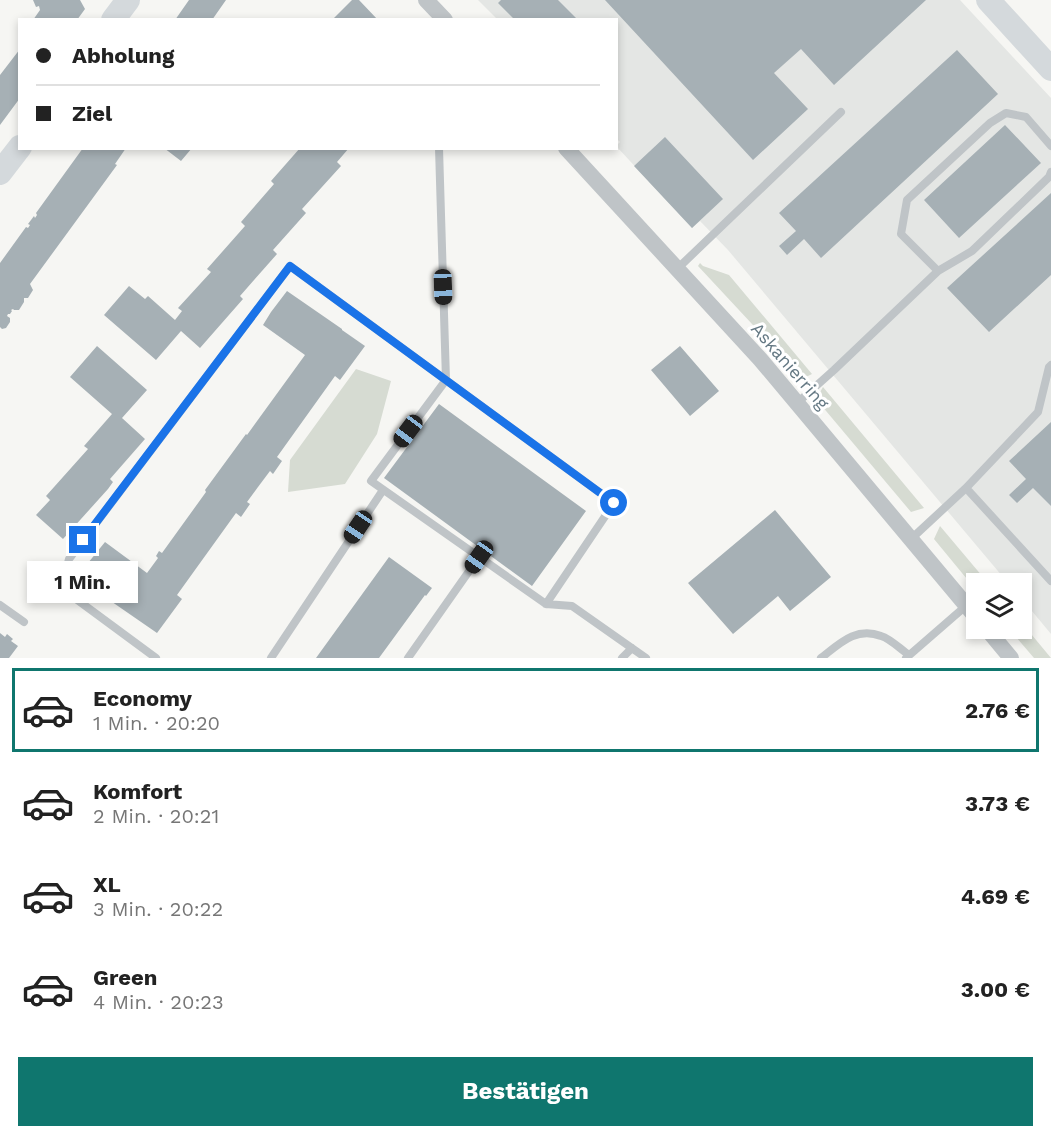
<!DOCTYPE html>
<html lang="de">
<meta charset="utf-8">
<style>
:root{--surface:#fff;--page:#f6f6f6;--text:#222;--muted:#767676;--line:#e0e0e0;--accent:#0f766e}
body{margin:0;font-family:"Work Sans",sans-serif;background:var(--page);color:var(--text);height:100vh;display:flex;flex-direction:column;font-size:22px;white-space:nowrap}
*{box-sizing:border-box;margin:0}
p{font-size:20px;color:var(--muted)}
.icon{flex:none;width:33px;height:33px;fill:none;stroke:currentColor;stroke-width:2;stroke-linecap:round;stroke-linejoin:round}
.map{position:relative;height:658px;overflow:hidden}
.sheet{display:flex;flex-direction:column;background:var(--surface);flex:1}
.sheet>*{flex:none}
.top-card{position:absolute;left:18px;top:18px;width:600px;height:132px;border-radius:0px;box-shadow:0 3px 9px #0003;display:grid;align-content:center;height:132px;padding:0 18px;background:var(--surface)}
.controls{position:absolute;left:966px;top:573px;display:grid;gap:12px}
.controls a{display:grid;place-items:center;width:66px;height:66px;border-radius:0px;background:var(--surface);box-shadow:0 3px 9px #0003;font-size:30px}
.end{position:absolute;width:27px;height:27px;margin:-14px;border:8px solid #1a73e8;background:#fff;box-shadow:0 0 0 3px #fff}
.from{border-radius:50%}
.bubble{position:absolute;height:42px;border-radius:0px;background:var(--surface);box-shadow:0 3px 9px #0003;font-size:20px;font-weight:700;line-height:42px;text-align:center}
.car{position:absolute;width:18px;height:36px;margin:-18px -9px;border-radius:8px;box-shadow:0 0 4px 2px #0007;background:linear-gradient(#222 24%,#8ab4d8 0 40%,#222 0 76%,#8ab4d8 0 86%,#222 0)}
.top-card b{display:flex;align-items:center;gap:21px;height:57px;font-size:22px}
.top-card b+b{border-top:2px solid var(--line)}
.top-card i{width:15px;height:15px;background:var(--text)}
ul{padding:10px 0 0;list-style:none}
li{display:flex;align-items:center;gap:18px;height:84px;margin:0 12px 9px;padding:0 6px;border:3px solid transparent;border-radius:0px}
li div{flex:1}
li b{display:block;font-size:22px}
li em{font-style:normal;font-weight:700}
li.selected{border-color:var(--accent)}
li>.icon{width:54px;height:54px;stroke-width:1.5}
.action{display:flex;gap:12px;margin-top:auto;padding:12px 18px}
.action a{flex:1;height:69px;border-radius:0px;background:var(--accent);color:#fff;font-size:24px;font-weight:700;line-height:69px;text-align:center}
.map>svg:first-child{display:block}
</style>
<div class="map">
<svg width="1051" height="658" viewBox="0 0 1051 658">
<rect width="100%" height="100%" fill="#f6f6f3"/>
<!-- built -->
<path fill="#e4e6e4" d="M478 0H960L1051 98V634L1022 599V584L1008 583 728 250 700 221 692 228 617 147V145L620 142 616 138V20L497 19Z"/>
<!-- green -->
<path fill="#d6dbd2" d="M700 263 703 266 729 275 812 374 800 380 752 324 698 266Z
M356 369 391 381 377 434 345 484 288 492 290 460Z
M823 387 924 508 911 512 816 399Z
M940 526 988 583 976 584V590L934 539Z
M1022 623 1051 658H1034L1009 629 1022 628Z"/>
<!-- building -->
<path fill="#a6b0b5" d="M33 0H80L85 9 77 20H33L40 10 39 6 36 7Z
M189 0H226L212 20H175Z
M352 0H359L378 20H332Z
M501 0H558L578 20H515L498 3Z
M605 0H926L834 85 801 49 774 73 808 109 753 160Z
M20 49V98L0 125V75Z
M957 50 998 94 821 258 804 239 787 255 779 246 796 231 779 213Z
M1005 125 1041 163 959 238 924 200Z
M665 137 723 199 692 228 634 166Z
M83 148H126L115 164 117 165 30 284 33 290 28 298H24V302L19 310H14L13 309 11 310 12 311 10 314H8L7 316 10 318V322L6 328 2 329 0 327V263L26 227 28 228 30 225 28 224 34 216 35 218 37 215 36 213Z
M164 148H192L181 161Z
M300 148H349L337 162 341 166 302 209 306 213 273 250 277 254 240 296 243 299 200 348 181 331 156 360 104 315 129 286 145 299 148 296 175 320 182 311 178 308 211 272 207 269 245 226 241 222 274 184 271 181Z
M1051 193V275L989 332 947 288Z
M287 291 342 329V330L365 346 340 380 335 376 277 457 282 461 273 474 270 471 258 487 247 502 250 504 241 517 236 513 177 595 182 599 157 633 102 595 103 593 80 576 89 564 88 563 105 542 147 573 158 558 156 556 159 551 162 553 206 492 205 490 246 434 247 435 305 355 263 325 271 312Z
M97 346 147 390 122 418 145 439 110 479 113 482 108 489 63 539 36 515 50 500 46 496 88 449 84 446 112 414 70 377Z
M680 346 719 391 690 416 651 370Z
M439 404 586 511 532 586 384 478Z
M1051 422V506L1033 488 1017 503 1009 495 1026 479 1009 461Z
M775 510 831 577 790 611 778 596 733 634 688 583Z
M389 557 432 588 426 596 425 595 379 658H316Z
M0 633 5 637 7 634 13 639 11 641 18 646 9 658H0Z"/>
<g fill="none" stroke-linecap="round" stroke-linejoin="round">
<!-- lane -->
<path stroke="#bfc4c7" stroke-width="8" d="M677 269 841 112
M938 271 901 234 907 200 990 123 1006 113 1026 117 1051 146
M797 403 834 370 938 271 972 251 1049 177 1051 172
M966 488 1038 412 1049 367 1051 365
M911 539 966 488 1051 581
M546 604 572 606 646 658
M0 605 24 622
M156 658 72 596 64 577 69 559 290 266 614 503 546 604 371 481 446 380 439 148
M271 658 383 490
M408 658 479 557
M622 658 632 648
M821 658C839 644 856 626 881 636 891 639 900 649 909 655
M906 658 967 605"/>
<!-- street -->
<path stroke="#bfc4c7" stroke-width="16" d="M426 0 445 20
M566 148 760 359 976 617
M986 628 1011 658"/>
<!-- secondary -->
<path stroke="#d4d9dc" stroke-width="24" d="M988 0 1051 69
M113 20 128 0
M0 173 20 147"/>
</g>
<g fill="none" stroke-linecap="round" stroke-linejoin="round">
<!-- route -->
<path stroke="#1a73e8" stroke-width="8" d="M83 540 290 266 614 503"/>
</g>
<g text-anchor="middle" stroke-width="6" stroke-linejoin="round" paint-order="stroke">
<!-- street labels -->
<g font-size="18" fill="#657984" stroke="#fff">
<text transform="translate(790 366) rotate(49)" y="6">Askanierring</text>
</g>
</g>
</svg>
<div class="controls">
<a><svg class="icon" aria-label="layers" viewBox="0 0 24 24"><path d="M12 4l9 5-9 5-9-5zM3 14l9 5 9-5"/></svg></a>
</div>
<i class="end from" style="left:614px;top:503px"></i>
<i class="end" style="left:83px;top:540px"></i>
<div class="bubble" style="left:27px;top:561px;width:111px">1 Min.</div>
<i class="car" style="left:443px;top:287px;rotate:178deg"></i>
<i class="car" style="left:408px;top:431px;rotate:217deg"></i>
<i class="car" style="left:358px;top:527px;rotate:214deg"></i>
<i class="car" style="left:479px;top:557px;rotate:215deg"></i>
<div class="top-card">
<b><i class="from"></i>Abholung</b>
<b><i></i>Ziel</b>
</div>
</div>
<section class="sheet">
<ul>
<li class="selected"><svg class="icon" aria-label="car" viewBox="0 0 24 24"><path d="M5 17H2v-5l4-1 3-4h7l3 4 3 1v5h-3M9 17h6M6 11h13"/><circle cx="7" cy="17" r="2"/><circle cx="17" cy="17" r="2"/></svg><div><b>Economy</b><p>1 Min. · 20:20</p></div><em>2.76 €</em></li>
<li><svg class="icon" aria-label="car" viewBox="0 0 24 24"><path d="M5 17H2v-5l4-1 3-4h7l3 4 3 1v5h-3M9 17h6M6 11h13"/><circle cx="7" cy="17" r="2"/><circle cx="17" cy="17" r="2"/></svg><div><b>Komfort</b><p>2 Min. · 20:21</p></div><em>3.73 €</em></li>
<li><svg class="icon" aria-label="car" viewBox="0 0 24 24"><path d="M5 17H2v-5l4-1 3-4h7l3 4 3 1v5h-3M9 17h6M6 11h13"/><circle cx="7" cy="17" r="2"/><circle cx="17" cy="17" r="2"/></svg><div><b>XL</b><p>3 Min. · 20:22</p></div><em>4.69 €</em></li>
<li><svg class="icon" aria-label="car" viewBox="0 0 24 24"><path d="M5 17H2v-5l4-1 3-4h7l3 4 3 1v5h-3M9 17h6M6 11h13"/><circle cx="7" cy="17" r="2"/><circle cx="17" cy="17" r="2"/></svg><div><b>Green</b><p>4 Min. · 20:23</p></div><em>3.00 €</em></li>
</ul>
<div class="action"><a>Bestätigen</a></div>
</section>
